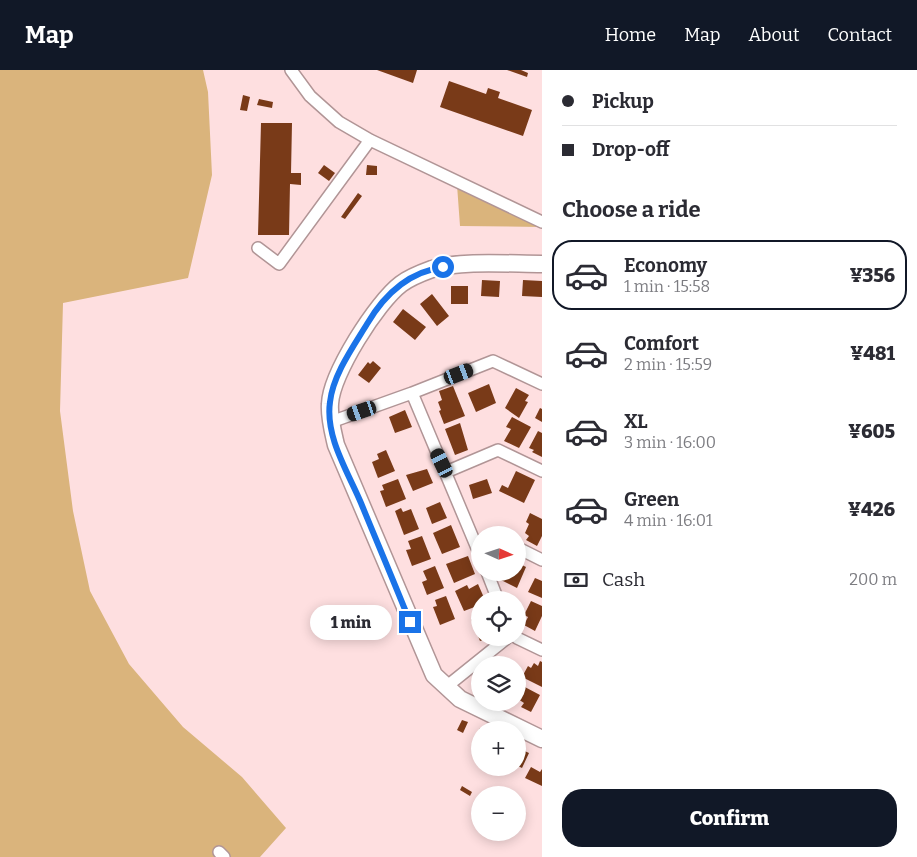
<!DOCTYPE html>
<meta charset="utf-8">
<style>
:root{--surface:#fff;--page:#f2f2f3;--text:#2b2b33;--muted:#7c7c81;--line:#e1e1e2;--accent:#111827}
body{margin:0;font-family:Bitter,serif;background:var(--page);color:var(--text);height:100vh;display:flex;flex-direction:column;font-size:19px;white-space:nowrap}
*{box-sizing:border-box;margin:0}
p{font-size:16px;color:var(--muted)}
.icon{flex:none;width:28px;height:28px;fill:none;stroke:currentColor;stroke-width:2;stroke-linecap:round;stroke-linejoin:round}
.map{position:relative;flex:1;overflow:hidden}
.side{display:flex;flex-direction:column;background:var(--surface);width:375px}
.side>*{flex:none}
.top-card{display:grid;align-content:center;height:110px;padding:0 20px;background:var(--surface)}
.needle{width:32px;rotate:93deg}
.controls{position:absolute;left:471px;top:456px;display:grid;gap:10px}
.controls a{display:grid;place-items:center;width:55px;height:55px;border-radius:50%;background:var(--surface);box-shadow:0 2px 12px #0003;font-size:25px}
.end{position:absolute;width:22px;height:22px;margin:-11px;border:6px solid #1a73e8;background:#fff;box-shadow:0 0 0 2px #fff}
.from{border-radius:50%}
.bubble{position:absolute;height:35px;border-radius:18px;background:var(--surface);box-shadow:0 2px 12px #0003;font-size:16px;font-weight:800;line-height:35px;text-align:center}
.car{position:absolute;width:15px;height:30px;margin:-15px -8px;border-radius:6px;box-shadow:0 0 4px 1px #0007;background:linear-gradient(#222 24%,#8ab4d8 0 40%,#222 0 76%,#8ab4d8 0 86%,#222 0)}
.top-card b{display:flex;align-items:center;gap:18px;height:48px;font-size:19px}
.top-card b+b{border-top:1px solid var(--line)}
.top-card i{width:12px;height:12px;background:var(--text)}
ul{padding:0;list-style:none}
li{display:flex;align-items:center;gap:15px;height:70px;margin:0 10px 8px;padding:0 10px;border:2px solid transparent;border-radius:20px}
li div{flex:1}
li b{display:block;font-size:19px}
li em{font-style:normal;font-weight:800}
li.selected{border-color:var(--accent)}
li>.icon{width:45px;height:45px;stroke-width:1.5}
h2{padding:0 20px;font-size:22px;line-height:60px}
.pay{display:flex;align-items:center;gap:12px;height:55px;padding:0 20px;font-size:19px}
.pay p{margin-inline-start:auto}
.action{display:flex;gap:10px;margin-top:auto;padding:10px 20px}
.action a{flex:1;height:58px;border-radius:20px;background:var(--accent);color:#fff;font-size:20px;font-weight:800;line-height:58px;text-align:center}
header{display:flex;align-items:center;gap:30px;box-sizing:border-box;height:70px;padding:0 25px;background:var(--accent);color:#fff}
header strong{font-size:24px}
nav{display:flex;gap:28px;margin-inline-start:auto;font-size:18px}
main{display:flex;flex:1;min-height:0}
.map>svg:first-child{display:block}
</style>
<header>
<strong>Map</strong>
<nav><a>Home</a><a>Map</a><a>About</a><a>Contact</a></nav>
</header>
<main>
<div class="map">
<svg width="542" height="787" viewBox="0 0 542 787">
<rect width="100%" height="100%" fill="#fedfe0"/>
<!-- green -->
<path fill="#dab47c" d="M0 0H203L208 22 212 105 188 208 63 233 60 341 73 441 90 521 129 594 183 657 242 707 286 758 260 787H0Z
M457 115 541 157 460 156Z"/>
<!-- building -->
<path fill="#793a18" d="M377 0H417L413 13Z
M507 0H521L528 3 527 7Z
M449 11 486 24 488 18 500 22 498 28 532 40 523 66 440 37Z
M243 25 250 27 247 41 240 40Z
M259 29 273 32 272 38 257 35Z
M261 53H292L291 103H301V115L290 114 289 165H258Z
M324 95 335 103 329 111 318 103Z
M367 95 377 96V105H366Z
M358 123 362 126 345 149 341 147Z
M482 210 500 211 499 227 481 226Z
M523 210 542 211V227L522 226Z
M451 216H468V234H451Z
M432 224 449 246 437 256 420 234Z
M403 239 426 257 415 270 393 252Z
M373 291 381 298 369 313 358 305 368 292 370 294Z
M489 314 496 333 476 342 468 323Z
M453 316 465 346 444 354 439 341 441 340 438 332 442 330 439 321Z
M516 318 529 325 525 331 528 332 519 348 505 338Z
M540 338 542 339V352L535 348Z
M405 340 412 357 395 363 389 347Z
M512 347 531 357 519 378 504 371 511 359 506 357Z
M460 353 468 380 455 385 445 359Z
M538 361 542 363V387L532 382 534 380 529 378Z
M386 380 395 401 378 408 372 392 379 389 377 384Z
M427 399 433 413 413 421 406 405Z
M516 401 535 410 524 433 499 421 502 415 508 418Z
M398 409 406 429 386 437 380 421 384 420 382 415Z
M487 409 492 423 473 429 469 415Z
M440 432 447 448 432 454 426 438Z
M401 438 403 442 411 439 419 459 404 465 395 441Z
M530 443 542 449V466L537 476 526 470 529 466 525 463 529 454 526 452Z
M451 455 460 477 442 484 433 463Z
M422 466 431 489 412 496 406 480 411 479 408 471Z
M468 486 475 504 454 513 446 494Z
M518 493 526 497 517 518 501 510 504 502H518Z
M435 496 444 518 427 525 422 512 427 510 423 501Z
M535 508 542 511V528L528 522Z
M478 514 485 530H480V535L464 541 455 521 467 515 469 519Z
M446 526 455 549 440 555 433 537 437 536 435 530Z
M531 531 542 536V546L535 561 524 555 528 547 524 545Z
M480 545V568H489L480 571 471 549Z
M540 591 542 592V617L522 607 528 596 531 598 534 593 538 596Z
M521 615 540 625 531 642 521 637 524 633 518 629V621Z
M462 650 468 652 463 663 457 660Z
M480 658 485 660H480V676L473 673Z
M518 678 529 683 522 698 518 696Z
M531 697 540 702 542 699V716L525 708Z
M462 716 472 722 470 726 460 720Z"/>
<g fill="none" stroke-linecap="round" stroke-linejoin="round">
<!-- street casing -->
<g stroke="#b19596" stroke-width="14">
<path id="street" d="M291 0 310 26 339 52 370 70 542 152
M258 178 279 194 370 70
M412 323 480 485
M331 352 412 323 493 291 542 314
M446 402 498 380 542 401
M518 478 542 490
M487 502 498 530
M517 568 542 580
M446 617 507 568
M219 782 224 787"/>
</g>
<!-- secondary casing -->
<g stroke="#b19596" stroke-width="19">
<path id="secondary" d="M542 194C511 194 461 190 432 199 421 203 410 207 401 214 377 232 331 304 330 334 329 348 333 362 336 375L434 605 460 629 542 669"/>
</g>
<!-- street -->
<use href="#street" stroke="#fff" stroke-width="11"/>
<!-- secondary -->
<use href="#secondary" stroke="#fff" stroke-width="16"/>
</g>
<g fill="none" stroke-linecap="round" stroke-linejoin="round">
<!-- route -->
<path stroke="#1a73e8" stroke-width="6" d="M410 552C394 512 377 472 361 433 348 402 325 367 330 332 333 305 353 277 367 254 384 225 409 202 443 197"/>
</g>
</svg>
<div class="controls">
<a><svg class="needle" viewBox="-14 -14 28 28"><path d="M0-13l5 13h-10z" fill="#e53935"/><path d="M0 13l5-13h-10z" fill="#7c7c81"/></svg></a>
<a><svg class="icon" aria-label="locate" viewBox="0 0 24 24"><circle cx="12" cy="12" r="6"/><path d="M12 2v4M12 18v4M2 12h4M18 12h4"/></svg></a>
<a><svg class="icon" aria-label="layers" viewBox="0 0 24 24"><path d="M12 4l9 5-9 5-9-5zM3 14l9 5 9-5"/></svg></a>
<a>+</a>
<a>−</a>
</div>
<i class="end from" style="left:443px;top:197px"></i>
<i class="end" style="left:410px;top:552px"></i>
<div class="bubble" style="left:310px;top:535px;width:82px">1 min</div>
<i class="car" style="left:459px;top:304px;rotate:69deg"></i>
<i class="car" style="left:362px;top:341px;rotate:251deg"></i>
<i class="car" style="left:442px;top:393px;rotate:334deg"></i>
</div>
<section class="side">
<div class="top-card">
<b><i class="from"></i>Pickup</b>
<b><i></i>Drop-off</b>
</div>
<h2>Choose a ride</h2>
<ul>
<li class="selected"><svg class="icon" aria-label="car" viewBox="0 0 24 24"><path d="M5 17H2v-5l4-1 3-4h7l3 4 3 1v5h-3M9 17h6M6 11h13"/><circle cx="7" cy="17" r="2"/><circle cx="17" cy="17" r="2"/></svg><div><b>Economy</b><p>1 min · 15:58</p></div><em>¥356</em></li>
<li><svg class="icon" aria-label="car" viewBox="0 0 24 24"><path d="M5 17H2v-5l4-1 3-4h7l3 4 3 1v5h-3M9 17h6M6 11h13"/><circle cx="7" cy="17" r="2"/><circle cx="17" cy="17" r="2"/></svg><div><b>Comfort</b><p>2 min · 15:59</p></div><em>¥481</em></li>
<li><svg class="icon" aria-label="car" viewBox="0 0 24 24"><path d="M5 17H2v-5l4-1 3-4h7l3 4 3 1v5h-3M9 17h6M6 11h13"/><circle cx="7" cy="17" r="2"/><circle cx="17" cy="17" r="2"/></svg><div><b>XL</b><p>3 min · 16:00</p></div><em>¥605</em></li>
<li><svg class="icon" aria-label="car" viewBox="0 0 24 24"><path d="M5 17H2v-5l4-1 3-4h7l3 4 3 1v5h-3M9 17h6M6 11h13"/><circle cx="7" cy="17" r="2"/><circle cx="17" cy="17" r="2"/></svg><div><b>Green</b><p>4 min · 16:01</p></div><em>¥426</em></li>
</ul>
<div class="pay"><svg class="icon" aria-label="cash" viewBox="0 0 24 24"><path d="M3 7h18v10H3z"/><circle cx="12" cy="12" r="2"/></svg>Cash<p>200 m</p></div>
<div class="action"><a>Confirm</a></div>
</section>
</main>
